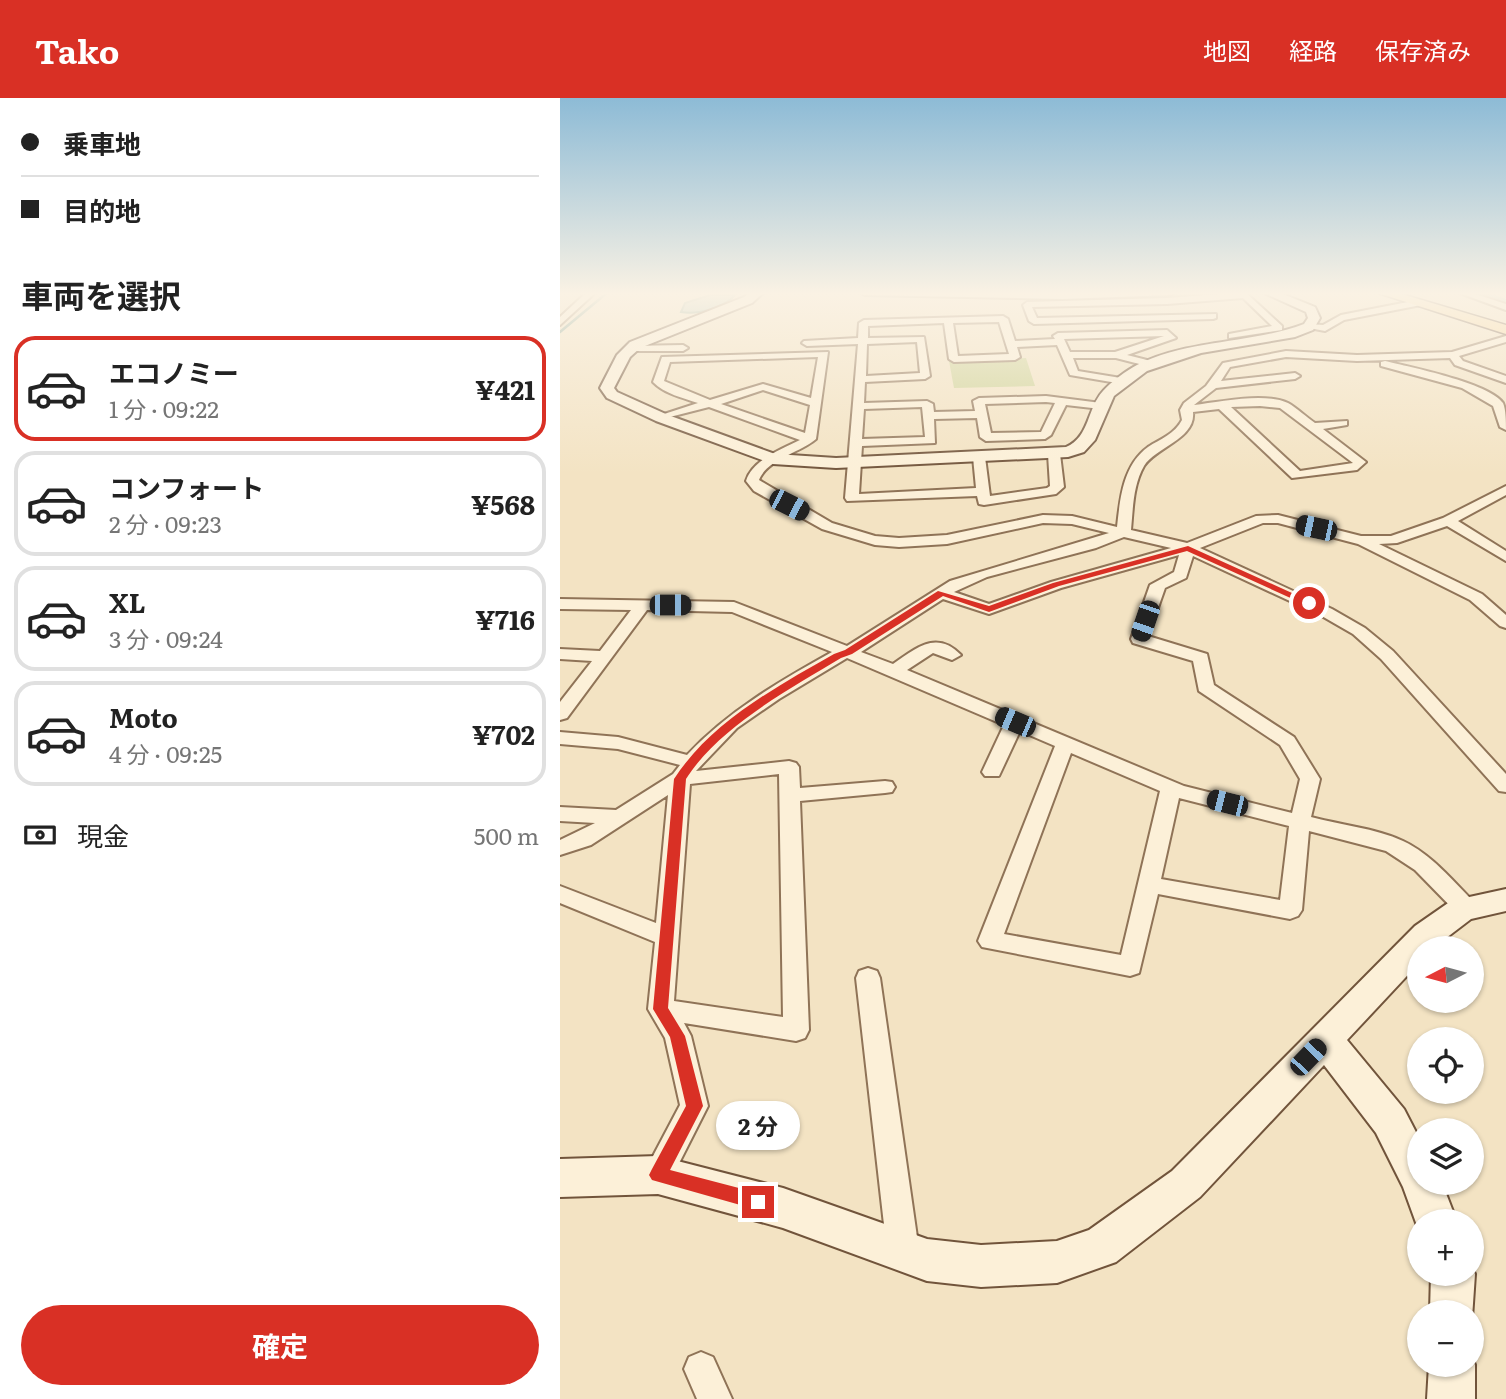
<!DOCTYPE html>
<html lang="ja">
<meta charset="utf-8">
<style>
:root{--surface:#fff;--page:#f2f2f2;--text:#222;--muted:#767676;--line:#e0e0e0;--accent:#d93025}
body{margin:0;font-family:Literata,"Noto Sans JP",serif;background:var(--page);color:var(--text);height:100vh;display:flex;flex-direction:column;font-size:26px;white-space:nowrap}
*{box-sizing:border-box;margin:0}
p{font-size:23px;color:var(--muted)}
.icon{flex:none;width:38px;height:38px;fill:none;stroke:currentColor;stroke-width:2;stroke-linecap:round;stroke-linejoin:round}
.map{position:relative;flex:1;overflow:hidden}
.drawer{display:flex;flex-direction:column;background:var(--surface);width:560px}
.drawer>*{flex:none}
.hud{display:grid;align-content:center;height:154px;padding:0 21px;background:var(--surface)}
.needle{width:46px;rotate:264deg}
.buttons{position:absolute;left:847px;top:838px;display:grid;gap:14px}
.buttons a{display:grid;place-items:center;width:77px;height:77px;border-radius:50%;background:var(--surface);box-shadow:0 2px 5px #0004;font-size:35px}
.end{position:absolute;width:32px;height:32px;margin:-16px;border:9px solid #d93025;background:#fff;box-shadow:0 0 0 4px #fff}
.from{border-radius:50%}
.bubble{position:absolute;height:49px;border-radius:24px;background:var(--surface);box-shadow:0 2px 5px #0004;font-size:23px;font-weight:700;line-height:49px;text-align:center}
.car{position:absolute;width:21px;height:42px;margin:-21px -10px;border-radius:9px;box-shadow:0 0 5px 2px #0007;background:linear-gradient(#222 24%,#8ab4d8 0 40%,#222 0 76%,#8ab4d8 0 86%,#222 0)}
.hud b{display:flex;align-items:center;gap:24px;height:66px;font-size:26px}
.hud b+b{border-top:2px solid var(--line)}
.hud i{width:18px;height:18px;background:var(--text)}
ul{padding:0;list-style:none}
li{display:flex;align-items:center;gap:21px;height:105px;margin:0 14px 10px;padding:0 7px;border:4px solid var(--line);border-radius:21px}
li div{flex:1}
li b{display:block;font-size:26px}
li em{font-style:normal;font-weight:700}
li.current{border-color:var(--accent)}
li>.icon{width:63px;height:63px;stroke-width:1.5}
h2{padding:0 21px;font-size:32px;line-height:84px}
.pay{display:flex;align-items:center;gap:18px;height:77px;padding:0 21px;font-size:26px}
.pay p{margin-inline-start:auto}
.cta{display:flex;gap:14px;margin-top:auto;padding:14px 21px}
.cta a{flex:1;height:80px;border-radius:42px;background:var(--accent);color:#fff;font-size:28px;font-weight:700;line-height:80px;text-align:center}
header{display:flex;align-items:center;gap:42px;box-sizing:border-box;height:98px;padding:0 35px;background:var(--accent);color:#fff}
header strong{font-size:33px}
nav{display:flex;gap:38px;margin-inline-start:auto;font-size:24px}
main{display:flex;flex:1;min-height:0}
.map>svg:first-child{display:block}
</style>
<header>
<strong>Tako</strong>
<nav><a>地図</a><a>経路</a><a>保存済み</a></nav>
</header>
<main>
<section class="drawer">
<div class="hud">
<b><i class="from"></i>乗車地</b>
<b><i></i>目的地</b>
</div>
<h2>車両を選択</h2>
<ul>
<li class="current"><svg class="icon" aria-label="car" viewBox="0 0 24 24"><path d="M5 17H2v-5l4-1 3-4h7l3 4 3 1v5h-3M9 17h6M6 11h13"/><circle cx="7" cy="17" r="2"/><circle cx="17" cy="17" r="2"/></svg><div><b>エコノミー</b><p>1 分 · 09:22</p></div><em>¥421</em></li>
<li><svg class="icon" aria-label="car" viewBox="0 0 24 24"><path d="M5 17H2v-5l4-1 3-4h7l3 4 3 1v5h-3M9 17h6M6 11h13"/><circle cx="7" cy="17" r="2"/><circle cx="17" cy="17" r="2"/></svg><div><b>コンフォート</b><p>2 分 · 09:23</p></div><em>¥568</em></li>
<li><svg class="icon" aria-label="car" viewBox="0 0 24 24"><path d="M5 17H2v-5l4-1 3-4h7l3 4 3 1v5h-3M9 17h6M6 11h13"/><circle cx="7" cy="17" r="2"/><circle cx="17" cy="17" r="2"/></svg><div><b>XL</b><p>3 分 · 09:24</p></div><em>¥716</em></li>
<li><svg class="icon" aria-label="car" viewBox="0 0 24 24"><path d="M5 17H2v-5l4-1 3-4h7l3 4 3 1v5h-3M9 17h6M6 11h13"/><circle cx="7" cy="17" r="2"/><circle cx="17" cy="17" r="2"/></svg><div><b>Moto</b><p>4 分 · 09:25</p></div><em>¥702</em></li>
</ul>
<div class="pay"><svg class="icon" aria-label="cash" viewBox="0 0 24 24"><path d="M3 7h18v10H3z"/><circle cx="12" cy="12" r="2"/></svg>現金<p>500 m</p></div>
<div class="cta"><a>確定</a></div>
</section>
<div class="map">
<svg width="946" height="1301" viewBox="0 0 946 1301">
<rect width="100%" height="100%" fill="#f3e3c3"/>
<!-- green -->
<path fill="#cdd295" d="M466 260 475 288 394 290 389 263Z"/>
<!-- water -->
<path fill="#a6c5bb" stroke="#6b9589" stroke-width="2" d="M150 197H175C164 210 137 217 121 214L125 205Z"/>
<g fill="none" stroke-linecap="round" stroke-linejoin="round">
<!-- stream -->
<path stroke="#6b9589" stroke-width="2.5" d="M0 234 48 194"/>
<!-- river -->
<path fill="#a6c5bb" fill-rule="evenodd" d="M905 194H927L946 201V211L908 197Z"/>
<!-- street casing -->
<g stroke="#8f7357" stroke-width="4">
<path id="street" d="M27 194H36L0 227V219Z
M685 194 722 228V232L669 240V236L712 228 683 200 607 206 472 209 477 220 656 216V220L653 221 474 226 469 223 463 207 467 204 607 200Z
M897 194H909L946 206V212Z
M858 202 861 203V207L784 222 765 233 744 229 749 226 763 227 781 217Z
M443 218 448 221 455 243 495 241 493 238 498 235 607 232 616 240 567 257 595 264V268L591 269 556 260H513L518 273 567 281V285L563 286 510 277 497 247 457 249 460 259 455 262 394 264 389 261 384 225 308 228V240L364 239 370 278 365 281 305 284 304 305 367 303 373 306 374 314 415 313 413 303 419 300 486 298 541 305 547 308 541 311 506 307 491 337 485 341 426 343 420 339 417 320 374 321 375 345 302 348 299 396 416 390 413 359 419 355 425 359 430 398 487 390 490 388 488 356 494 352 500 356 504 389 496 396 424 407 419 406 417 398 287 403 285 400 298 246 247 248 242 245 244 243 298 240 299 225 304 222ZM439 224 449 256 398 258 393 225ZM604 238 555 254H510L504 241ZM357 244 360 275 306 278 307 246ZM486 304 495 305 481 334 431 335 425 306ZM362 309 365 339 302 341 304 311Z
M946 238V244L899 258 903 263 946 278V285L895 267 890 260 797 263 726 259 670 269 661 283 735 275 740 278 735 281 656 290 634 307C659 304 705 294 728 305 737 310 746 319 755 325L787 323V327L763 331 806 364 797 372 732 380 659 311 633 314C636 341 596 349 584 368 573 387 573 411 571 432L627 445 696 418 718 417 801 438H831L883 420 946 388V397L898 423 946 453V463L887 428 837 445 819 446 922 496 946 517V530L940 528 910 502 798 446 718 425H703L640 450 772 511 805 530 833 553 946 676V694L939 693 821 561 793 536 760 517 633 458 626 480 605 490 588 538 647 556 654 587 734 639 760 681 751 719C780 727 815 730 843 743 871 756 892 782 914 804L918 810 914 816 906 818 898 816 855 772 826 753 749 733 742 812 738 818 730 821 598 796 579 875 570 878 422 849 418 843 495 648 460 633 439 678H425L422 674 444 627 287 560 219 601 177 630 136 673 229 663 236 665 239 669 240 690 325 683 332 684 335 689 332 694 325 695 240 703 249 932 245 940 236 943 124 925 131 938 148 1008 108 1087 98 1091 88 1087 83 1077 120 1007 105 940 88 911 95 844 0 805V788L96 825 108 697 31 747 0 757V742L35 725 0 723V709L56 712 113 676 120 667 58 651 0 646V634L58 639 127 657C168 613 220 583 272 554L172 514 87 512 7 620 0 622V604L32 563 0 561V551L40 553 71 512 0 511V501L174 504 287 548 390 483 549 435 512 426 483 425 387 446 339 449 315 447 262 431 194 393 186 383C192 362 222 351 240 342L149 309 98 322V318L138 305C123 300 105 296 93 284L102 259 268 254 256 341C240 355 207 361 199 382L272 425 315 438 339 440 387 437 483 417 512 418 557 429C560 401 563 367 588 349 600 341 615 336 622 322L620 312 624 305 646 288 663 265 726 253 797 257 892 254ZM258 259 251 300 203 286 150 302 104 283 110 264ZM203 292 250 307 245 335 161 306ZM700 308 720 310 793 365 740 373 671 309ZM564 439 611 450 491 484 429 506 394 494 427 479 536 450ZM619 457 614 474 590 487 571 541 573 545 633 563 639 593 720 647 740 681 732 715 624 688 347 572 373 555 392 562 401 557C376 531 355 551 333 566L301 554 383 501 429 516 501 490ZM511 655 600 693 561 857 444 836ZM219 676 223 919 114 903 130 686ZM619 700 729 728 720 802 601 781Z
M69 248 123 247 128 250 123 253H66L64 251Z
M825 263C850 269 929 285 943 305 946 312 946 324 946 332L940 329 933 308 902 290 821 268V264Z
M308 870 317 873 320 880 359 1153 354 1164 343 1168 332 1164 327 1153 296 880 299 873Z
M141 1254 153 1259 172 1301H137L124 1271 129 1259Z"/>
</g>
<!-- secondary casing -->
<g stroke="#71543b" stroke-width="4">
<path id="secondary" d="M191 194H204L192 205 80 250 70 259 54 290 57 294 108 317 215 356 276 360 506 349C530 339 527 310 543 293 551 284 567 272 577 267 629 241 691 246 744 226L748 220 746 214 702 194H718L755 209 760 220 753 232 735 239 641 255 587 273 554 298 535 342 524 354 508 359 276 370 213 366 96 323 47 300 40 290 57 257 70 244 184 199Z
M299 194H616L610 197 502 201 305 197Z
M946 791V813L911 821 873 850H859V865L787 942 844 1011 859 1040V1085H882L897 1124H859V1133L843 1089 816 1035 764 967 640 1099 556 1164 497 1185 421 1189 367 1183 223 1130 98 1096 0 1099V1061L98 1058 223 1090 367 1141 421 1147 497 1143 529 1132 612 1073 855 828 891 803Z
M912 1169 915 1176 912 1220V1214H870L871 1176H912Z
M912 1259 915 1267V1301H867L869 1267H912Z"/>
</g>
<!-- primary casing -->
<g stroke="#5d412c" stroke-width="3">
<path id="primary" d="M815 194H835L946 227V236Z"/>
</g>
<!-- street -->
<use href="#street" fill="#fcf0d8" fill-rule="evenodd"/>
<!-- secondary -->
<use href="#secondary" fill="#fcf0d8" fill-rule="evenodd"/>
<!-- primary -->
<use href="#primary" fill="#f9d798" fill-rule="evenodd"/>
</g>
<!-- sky -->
<linearGradient id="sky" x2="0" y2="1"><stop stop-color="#8dbbd6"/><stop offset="0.52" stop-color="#faf2e4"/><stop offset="1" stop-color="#faf2e4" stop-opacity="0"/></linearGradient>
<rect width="946" height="376" fill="url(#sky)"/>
<!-- route -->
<path fill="#d93025" d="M628 448 754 505 746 507 627 453 499 488 429 514 383 498 292 556 281 560C229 591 158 630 126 681L108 910 125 938 143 1008 110 1072 198 1095 204 1098 207 1104 204 1110 198 1112 92 1082 89 1077 92 1071 126 1008 110 939 93 911 114 681C151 624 216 589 274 556L285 552 378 493 429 508 493 485Z"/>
</svg>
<div class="buttons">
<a><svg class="needle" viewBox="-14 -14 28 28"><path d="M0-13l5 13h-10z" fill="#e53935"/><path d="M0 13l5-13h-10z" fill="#767676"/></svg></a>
<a><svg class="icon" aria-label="locate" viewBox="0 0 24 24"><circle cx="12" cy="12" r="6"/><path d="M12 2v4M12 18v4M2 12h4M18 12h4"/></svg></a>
<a><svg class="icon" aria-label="layers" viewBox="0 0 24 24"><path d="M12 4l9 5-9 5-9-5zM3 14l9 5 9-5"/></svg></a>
<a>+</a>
<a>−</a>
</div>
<i class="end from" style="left:749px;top:505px"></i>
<i class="end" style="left:198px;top:1104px"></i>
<div class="bubble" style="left:156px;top:1003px;width:84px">2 分</div>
<i class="car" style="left:229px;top:407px;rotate:117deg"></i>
<i class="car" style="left:756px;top:430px;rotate:282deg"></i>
<i class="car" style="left:110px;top:507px;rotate:90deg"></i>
<i class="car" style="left:585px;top:523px;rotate:199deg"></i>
<i class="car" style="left:455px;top:624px;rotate:293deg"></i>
<i class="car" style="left:667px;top:705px;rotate:284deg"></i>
<i class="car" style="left:748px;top:959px;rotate:44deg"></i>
</div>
</main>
